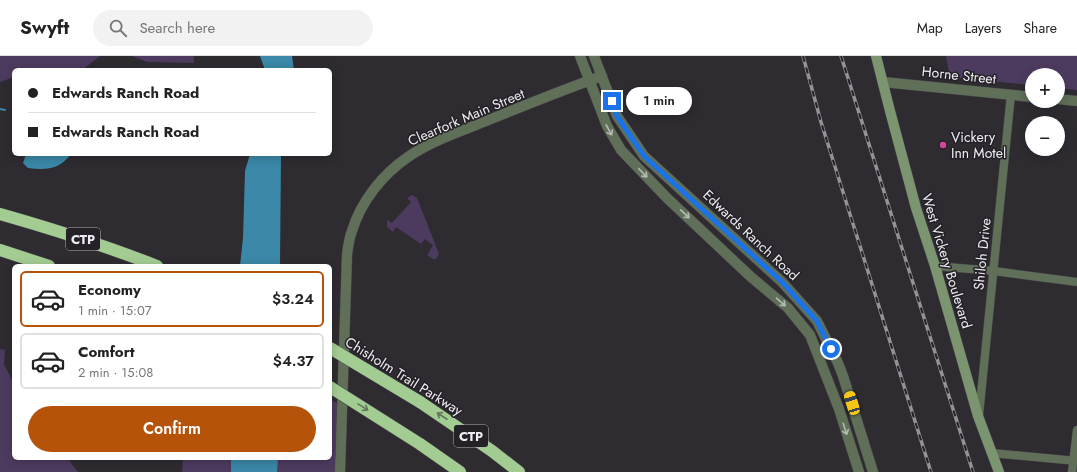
<!DOCTYPE html>
<meta charset="utf-8">
<style>
:root{--surface:#fff;--page:#f2f2f2;--text:#222;--muted:#767676;--line:#e0e0e0;--accent:#b45309}
body{margin:0;font-family:Jost,sans-serif;background:var(--page);color:var(--text);height:100vh;display:flex;flex-direction:column;font-size:15px;white-space:nowrap}
*{box-sizing:border-box;margin:0}
p{font-size:13px;color:var(--muted)}
.icon{flex:none;width:22px;height:22px;fill:none;stroke:currentColor;stroke-width:2;stroke-linecap:round;stroke-linejoin:round}
.map{position:relative;flex:1;overflow:hidden}
.details{position:absolute;left:12px;top:208px;width:320px;height:196px;display:flex;flex-direction:column;background:var(--surface);border-radius:6px;box-shadow:0 2px 10px #0003}
.details>*{flex:none}
.guide{position:absolute;left:12px;top:12px;width:320px;height:88px;border-radius:6px;box-shadow:0 2px 10px #0003;display:grid;align-content:center;height:88px;padding:0 16px;background:var(--surface)}
.tools{position:absolute;left:1025px;top:12px;display:grid;gap:8px}
.tools a{display:grid;place-items:center;width:40px;height:40px;border-radius:50%;background:var(--surface);box-shadow:0 2px 10px #0003;font-size:20px}
.end{position:absolute;width:18px;height:18px;margin:-9px;border:5px solid #1a73e8;background:#fff;box-shadow:0 0 0 2px #fff}
.from{border-radius:50%}
.bubble{position:absolute;height:28px;border-radius:14px;background:var(--surface);box-shadow:0 2px 10px #0003;font-size:13px;font-weight:600;line-height:28px;text-align:center}
.car{position:absolute;width:12px;height:24px;margin:-12px -6px;border-radius:5px;box-shadow:0 0 3px 1px #0007;background:linear-gradient(#f5c518 24%,#345 0 40%,#f5c518 0 76%,#345 0 86%,#f5c518 0)}
.guide b{display:flex;align-items:center;gap:14px;height:38px;font-size:15px}
.guide b+b{border-top:1px solid var(--line)}
.guide i{width:10px;height:10px;background:var(--text)}
ul{padding:7px 0 0;list-style:none}
li{display:flex;align-items:center;gap:12px;height:56px;margin:0 8px 6px;padding:0 8px;border:2px solid var(--line);border-radius:6px}
li div{flex:1}
li b{display:block;font-size:15px}
li em{font-style:normal;font-weight:600}
li.selected{border-color:var(--accent)}
li>.icon{width:36px;height:36px;stroke-width:1.5}
.cta{display:flex;gap:8px;margin-top:auto;padding:8px 16px}
.cta a{flex:1;height:46px;border-radius:24px;background:var(--accent);color:#fff;font-size:16px;font-weight:600;line-height:46px;text-align:center}
header{display:flex;align-items:center;gap:24px;box-sizing:border-box;height:56px;padding:0 20px;background:var(--surface);border-bottom:1px solid var(--line)}
header strong{font-size:19px}
nav{display:flex;gap:22px;margin-inline-start:auto;font-size:14px}
.search{width:280px;height:36px;background:var(--page);display:flex;align-items:center;gap:10px;box-sizing:border-box;padding:0 14px;border-radius:22px;color:var(--muted);font-size:15px}
.map>svg:first-child{display:block}
</style>
<header>
<strong>Swyft</strong>
<div class="search"><svg class="icon" aria-label="search" viewBox="0 0 24 24"><circle cx="10" cy="10" r="6"/><path d="M15 15l6 6"/></svg>Search here</div>
<nav><a>Map</a><a>Layers</a><a>Share</a></nav>
</header>
<div class="map">
<svg width="1077" height="416" viewBox="0 0 1077 416">
<rect width="100%" height="100%" fill="#2e2b31"/>
<!-- green -->
<path fill="#4d3b5f" d="M0 0H100L82 14H14V21L0 26Z
M132 0H194V7L147 6Z
M946 0H1077V34L1058 32V19H1032V29L950 21Z
M412 139 417 142 439 198 436 203H433L427 199 433 189 425 183 421 188 396 171 393 176 387 171V164L392 167 411 146 407 142Z
M0 293 5 294 4 308 14 328V402H67L78 416H0Z
M330 343 337 347 335 416H182L183 402H330Z"/>
<!-- water -->
<path fill="#3b88a8" d="M260 0H292L294 14H265Z
M26 98H71C59 114 46 114 28 112L23 107Z
M250 98H281L280 210H240L243 182 245 115Z
M231 402H278L277 416H231Z"/>
<g fill="none" stroke-linecap="round" stroke-linejoin="round">
<!-- stream -->
<path stroke="#3b88a8" stroke-width="2" d="M0 53 5 54"/>
<!-- minor casing -->
<g stroke="#49464c" stroke-width="9">
<path id="minor" d="M935 210 994 215 1077 226
M979 359 1011 38
M991 397 1077 405
M1072 416 1077 374"/>
</g>
<!-- tertiary casing -->
<g stroke="#49464c" stroke-width="11">
<path id="tertiary" d="M580 0 607 70 621 94 667 142 751 221 788 252 810 279 839 353 859 416
M594 0 617 60 644 100 782 226 817 265 838 307 843 320 873 416
M883 26 1032 41
M1058 43 1077 45
M340 416 347 199C348 191 349 182 352 175 361 145 383 118 408 101 432 84 465 74 491 63 528 48 565 33 602 20"/>
</g>
<!-- secondary casing -->
<g stroke="#49464c" stroke-width="11">
<path id="secondary" d="M876 0 890 55 916 152 935 210 978 360 999 416"/>
</g>
<!-- motorway casing -->
<g stroke="#49464c" stroke-width="13">
<path id="motorway" d="M0 158C53 173 106 190 157 210
M0 194 49 210
M420 346 492 395 519 416
M420 388 460 416"/>
</g>
<!-- minor -->
<use href="#minor" stroke="#5f6f58" stroke-width="8"/>
<!-- tertiary -->
<use href="#tertiary" stroke="#5f6f58" stroke-width="10"/>
<!-- secondary -->
<use href="#secondary" stroke="#7b9570" stroke-width="10"/>
<!-- motorway -->
<use href="#motorway" stroke="#a3cc92" stroke-width="12"/>
<!-- rail casing -->
<g stroke="#949297" stroke-width="3.5">
<path id="rail" d="M803 0 821 66 931 416
M841 0 973 416"/>
</g>
<!-- rail -->
<use href="#rail" stroke="#242127" stroke-width="2" stroke-dasharray="6" stroke-linecap="butt"/>
<!-- motorway-bridge casing -->
<g stroke="#49464c" stroke-width="13" stroke-linecap="butt">
<path id="motorway-bridge" d="M330 292 420 346
M330 331 420 388"/>
</g>
<!-- motorway-bridge -->
<use href="#motorway-bridge" stroke="#a3cc92" stroke-width="12"/>
</g>
<!-- one-way arrows -->
<defs><path id="oneway-shaft" d="M-6 0H5M1.5-3L5.5 0L1.5 3" fill="none" stroke-width="1.6" stroke-linecap="round" stroke-linejoin="round"/></defs>
<g stroke="#b5bbb4">
<use href="#oneway-shaft" transform="translate(609 74) rotate(61)"/>
<use href="#oneway-shaft" transform="translate(643 117) rotate(46)"/>
<use href="#oneway-shaft" transform="translate(685 158) rotate(43)"/>
<use href="#oneway-shaft" transform="translate(781 246) rotate(41)"/>
<use href="#oneway-shaft" transform="translate(845 373) rotate(72)"/>
</g>
<g stroke="#64765c">
<use href="#oneway-shaft" transform="translate(363 351) rotate(32)"/>
<use href="#oneway-shaft" transform="translate(442 360) rotate(-147)"/>
</g>
<g fill="none" stroke-linecap="round" stroke-linejoin="round">
<!-- route -->
<path stroke="#1a73e8" stroke-width="5" d="M612 45 617 60 644 100 782 226 817 265 831 293"/>
</g>
<!-- markers -->
<circle fill="#d1479c" stroke="#242127" stroke-width="1.5" cx="943" cy="89" r="4"/>
<g text-anchor="middle" stroke-width="3" stroke-linejoin="round" paint-order="stroke">
<!-- shield labels -->
<g fill="#242127" stroke="#b2b0b5" stroke-width="1">
<rect x="66" y="172" width="34" height="22" rx="3"/>
<rect x="454" y="369" width="34" height="22" rx="3"/>
</g>
<g font-size="13" font-weight="bold" fill="#efedf2">
<text x="83" y="188">CTP</text>
<text x="471" y="385">CTP</text>
</g>
<!-- street labels -->
<g font-size="14" fill="#efedf2" stroke="#242127">
<text transform="translate(959 19) rotate(6)" y="5">Horne Street</text>
<text transform="translate(466 61) rotate(-23)" y="5">Clearfork Main Street</text>
<text transform="translate(751 179) rotate(43)" y="5">Edwards Ranch Road</text>
<text transform="translate(982 198) rotate(-84)" y="5">Shiloh Drive</text>
<text transform="translate(947 205) rotate(73)" y="5">West Vickery Boulevard</text>
<text transform="translate(404 320) rotate(32)" y="5">Chisholm Trail Parkway</text>
</g>
<!-- poi labels -->
<g font-size="14" fill="#efedf2" stroke="#242127" text-anchor="start">
<text x="951" y="86">Vickery<tspan x="951" dy="16">Inn Motel</tspan></text>
</g>
</g>
</svg>
<div class="tools">
<a>+</a>
<a>−</a>
</div>
<i class="end from" style="left:831px;top:293px"></i>
<i class="end" style="left:612px;top:45px"></i>
<div class="bubble" style="left:626px;top:31px;width:66px">1 min</div>
<i class="car" style="left:852px;top:347px;rotate:343deg"></i>
<div class="guide">
<b><i class="from"></i>Edwards Ranch Road</b>
<b><i></i>Edwards Ranch Road</b>
</div>
<section class="details">
<ul>
<li class="selected"><svg class="icon" aria-label="car" viewBox="0 0 24 24"><path d="M5 17H2v-5l4-1 3-4h7l3 4 3 1v5h-3M9 17h6M6 11h13"/><circle cx="7" cy="17" r="2"/><circle cx="17" cy="17" r="2"/></svg><div><b>Economy</b><p>1 min · 15:07</p></div><em>$3.24</em></li>
<li><svg class="icon" aria-label="car" viewBox="0 0 24 24"><path d="M5 17H2v-5l4-1 3-4h7l3 4 3 1v5h-3M9 17h6M6 11h13"/><circle cx="7" cy="17" r="2"/><circle cx="17" cy="17" r="2"/></svg><div><b>Comfort</b><p>2 min · 15:08</p></div><em>$4.37</em></li>
</ul>
<div class="cta"><a>Confirm</a></div>
</section>
</div>
